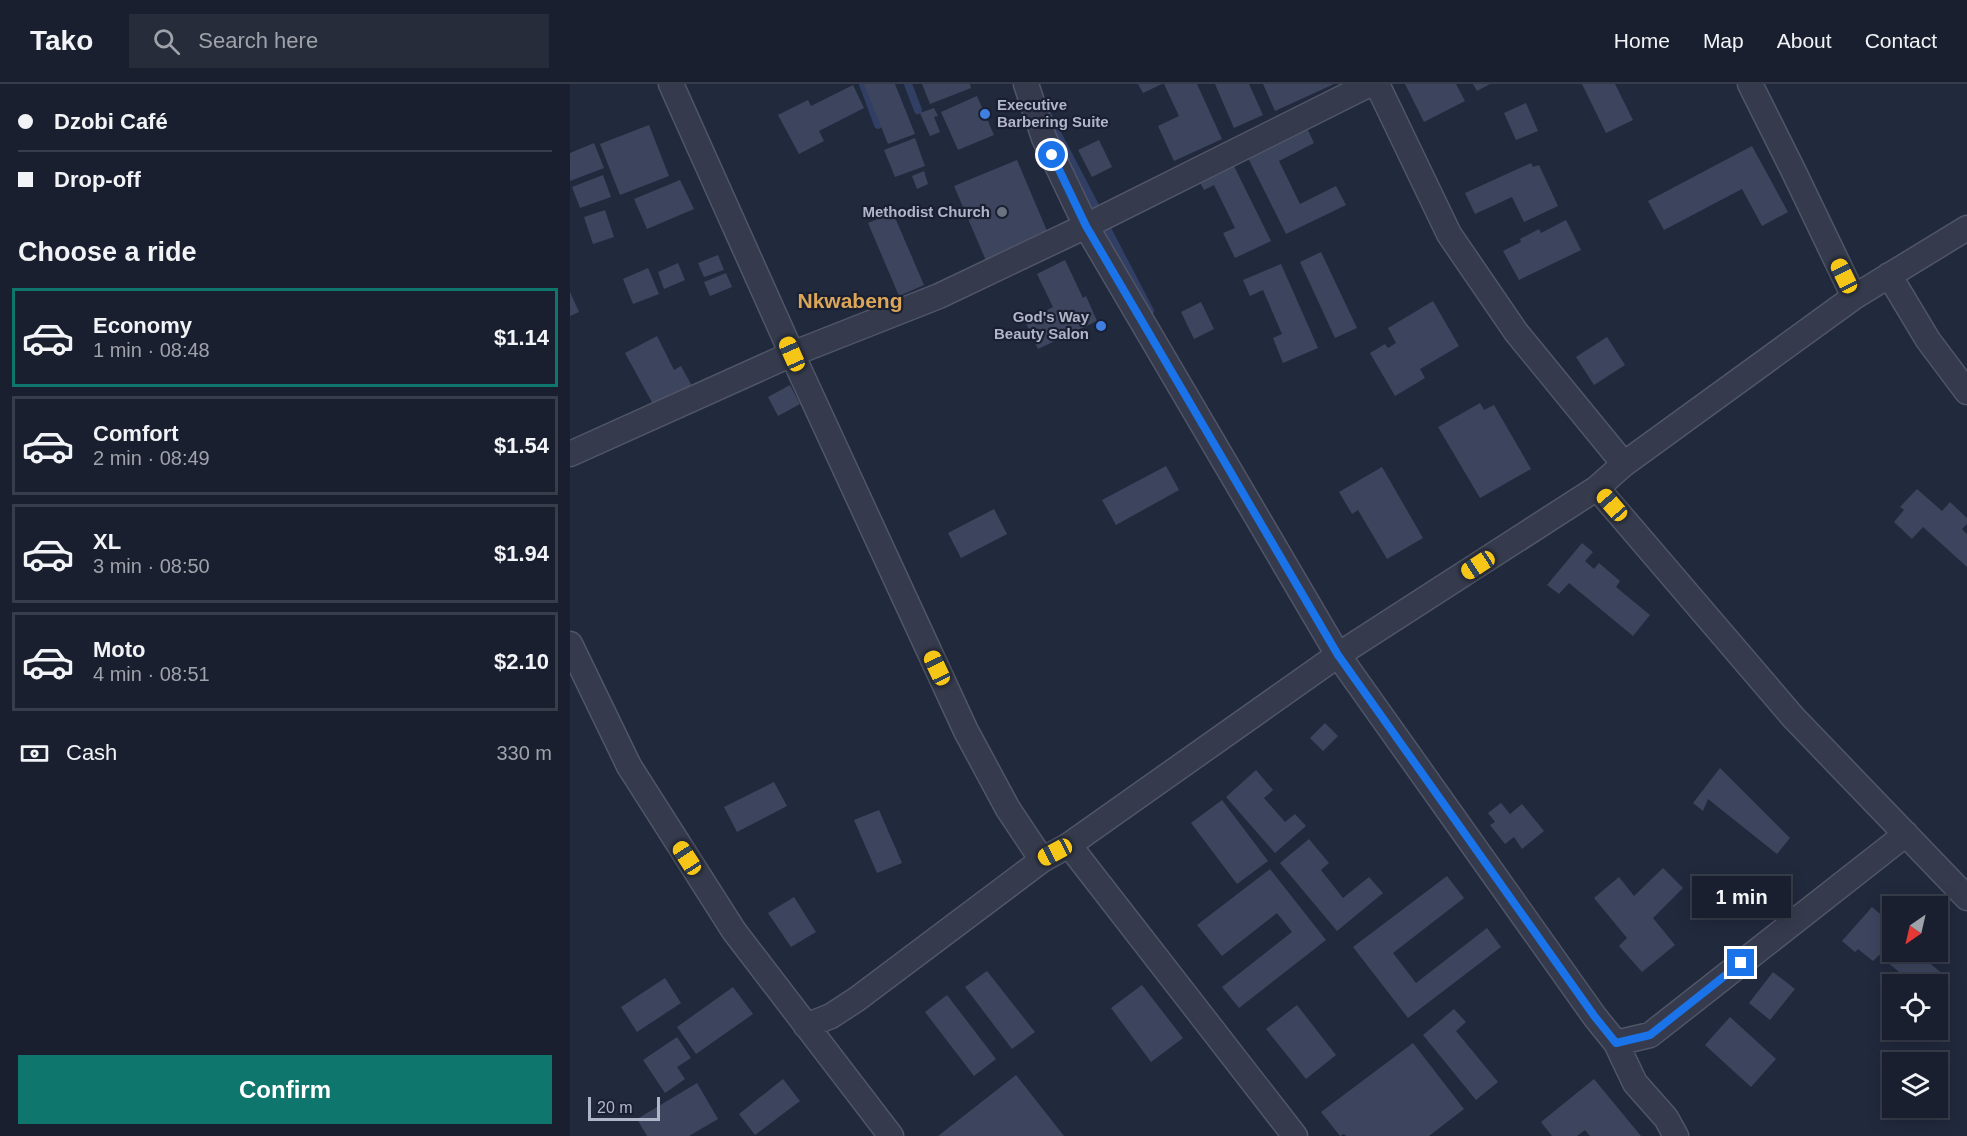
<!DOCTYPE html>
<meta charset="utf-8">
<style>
:root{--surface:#191f2e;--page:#262c3a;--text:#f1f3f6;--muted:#9fa2aa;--line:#373d4a;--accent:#0f766e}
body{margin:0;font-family:Arial,sans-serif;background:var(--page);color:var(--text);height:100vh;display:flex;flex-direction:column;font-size:22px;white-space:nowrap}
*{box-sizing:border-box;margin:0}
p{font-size:20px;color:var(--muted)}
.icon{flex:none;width:33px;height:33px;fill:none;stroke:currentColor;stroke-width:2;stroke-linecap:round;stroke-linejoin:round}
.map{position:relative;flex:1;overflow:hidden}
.sheet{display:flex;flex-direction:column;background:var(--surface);width:570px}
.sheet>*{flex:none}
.top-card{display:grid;align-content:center;height:132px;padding:0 18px;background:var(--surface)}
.needle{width:39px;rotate:214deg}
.fabs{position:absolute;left:1312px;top:812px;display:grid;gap:12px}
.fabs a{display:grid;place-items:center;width:66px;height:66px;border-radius:0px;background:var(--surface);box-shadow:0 3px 15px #0003,0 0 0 2px var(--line);font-size:30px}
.scale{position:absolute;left:18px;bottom:15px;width:72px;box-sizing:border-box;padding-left:6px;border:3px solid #b0b6c9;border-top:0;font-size:16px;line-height:21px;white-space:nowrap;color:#b0b6c9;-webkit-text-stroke:4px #1a2032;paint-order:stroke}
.end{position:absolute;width:27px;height:27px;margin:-14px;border:8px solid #1a73e8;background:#fff;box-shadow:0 0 0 3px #fff}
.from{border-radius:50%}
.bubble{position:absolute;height:42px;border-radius:0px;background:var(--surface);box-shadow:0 3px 15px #0003,0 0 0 2px var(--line);font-size:20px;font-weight:600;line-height:42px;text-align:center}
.car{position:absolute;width:18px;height:36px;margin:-18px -9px;border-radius:8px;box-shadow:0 0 4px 2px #0007;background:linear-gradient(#f5c518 24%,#345 0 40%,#f5c518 0 76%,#345 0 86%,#f5c518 0)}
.top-card b{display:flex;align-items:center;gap:21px;height:57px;font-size:22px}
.top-card b+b{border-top:2px solid var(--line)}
.top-card i{width:15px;height:15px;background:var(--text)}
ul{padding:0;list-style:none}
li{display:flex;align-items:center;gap:18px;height:99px;margin:0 12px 9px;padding:0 6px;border:3px solid var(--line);border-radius:0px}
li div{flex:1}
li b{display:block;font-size:22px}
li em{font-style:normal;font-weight:600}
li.active{border-color:var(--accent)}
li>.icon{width:54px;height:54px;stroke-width:1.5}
h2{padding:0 18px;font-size:27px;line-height:72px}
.pay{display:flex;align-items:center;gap:15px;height:66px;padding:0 18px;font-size:22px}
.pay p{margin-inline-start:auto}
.cta{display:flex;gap:12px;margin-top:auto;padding:12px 18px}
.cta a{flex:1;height:69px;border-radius:0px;background:var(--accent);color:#fff;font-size:24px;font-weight:600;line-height:69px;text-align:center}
header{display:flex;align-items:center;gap:36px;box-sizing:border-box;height:84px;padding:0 30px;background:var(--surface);border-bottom:2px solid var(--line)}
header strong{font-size:28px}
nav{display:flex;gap:33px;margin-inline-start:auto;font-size:21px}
.search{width:420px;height:54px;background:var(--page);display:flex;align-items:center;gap:15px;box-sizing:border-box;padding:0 21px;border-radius:0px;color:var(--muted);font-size:22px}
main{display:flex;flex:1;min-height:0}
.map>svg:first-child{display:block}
</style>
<header>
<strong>Tako</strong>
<div class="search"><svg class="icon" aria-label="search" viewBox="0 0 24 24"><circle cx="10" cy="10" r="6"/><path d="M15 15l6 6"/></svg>Search here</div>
<nav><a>Home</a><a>Map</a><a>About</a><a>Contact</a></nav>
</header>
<main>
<section class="sheet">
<div class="top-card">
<b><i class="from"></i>Dzobi Café</b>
<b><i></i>Drop-off</b>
</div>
<h2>Choose a ride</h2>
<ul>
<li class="active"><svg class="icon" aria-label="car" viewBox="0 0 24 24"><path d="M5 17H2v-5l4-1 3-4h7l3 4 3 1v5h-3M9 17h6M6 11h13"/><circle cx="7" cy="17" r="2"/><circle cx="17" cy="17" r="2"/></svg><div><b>Economy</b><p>1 min · 08:48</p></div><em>$1.14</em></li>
<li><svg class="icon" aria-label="car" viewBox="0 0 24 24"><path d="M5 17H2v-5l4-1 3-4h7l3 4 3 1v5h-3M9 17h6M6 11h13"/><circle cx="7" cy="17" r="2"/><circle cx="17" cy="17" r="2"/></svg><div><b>Comfort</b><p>2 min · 08:49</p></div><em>$1.54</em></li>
<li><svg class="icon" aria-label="car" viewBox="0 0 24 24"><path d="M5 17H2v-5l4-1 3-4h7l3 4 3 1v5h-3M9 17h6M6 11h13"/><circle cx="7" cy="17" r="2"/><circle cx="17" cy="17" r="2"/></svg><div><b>XL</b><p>3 min · 08:50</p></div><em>$1.94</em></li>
<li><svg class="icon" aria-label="car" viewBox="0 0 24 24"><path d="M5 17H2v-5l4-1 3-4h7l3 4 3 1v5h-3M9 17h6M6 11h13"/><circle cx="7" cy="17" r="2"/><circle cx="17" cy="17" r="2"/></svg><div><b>Moto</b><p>4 min · 08:51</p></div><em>$2.10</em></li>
</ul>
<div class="pay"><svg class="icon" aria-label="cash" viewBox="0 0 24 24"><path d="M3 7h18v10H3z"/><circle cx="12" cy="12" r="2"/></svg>Cash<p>330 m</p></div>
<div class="cta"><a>Confirm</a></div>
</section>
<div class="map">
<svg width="1397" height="1052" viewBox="0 0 1397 1052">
<rect width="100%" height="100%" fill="#21293d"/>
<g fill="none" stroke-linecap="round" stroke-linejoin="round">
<!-- stream -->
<path stroke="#323f64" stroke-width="8" d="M293 0 308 41
M338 0 348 26
M476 28 580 227"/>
</g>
<!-- building -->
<path fill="#3d455e" d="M294 0H325L345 50 318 60Z
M352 0H400L401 4 360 20Z
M568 0H592L573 9Z
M594 0H627L652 55 604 77 588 42 609 32Z
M645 0H679L693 31 664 44Z
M693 0H764L705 27Z
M835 0H886L895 17 854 38Z
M903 0H920L907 7Z
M1012 0H1045L1063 36 1036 49Z
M283 1 294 24 249 47 254 57 229 70 208 31 238 16 241 22Z
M407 12 424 51 388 66 371 28Z
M956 19 968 47 946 56 934 29Z
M364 24 368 32 364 33 370 48 360 52 350 29Z
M79 41 99 92 50 111 30 60Z
M736 42 744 59 709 77 730 120 766 102 776 121 716 150 677 72Z
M345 54 355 82 325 93 314 66Z
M529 56 542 83 522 93 508 66Z
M24 59 34 84 0 97V69Z
M1182 62 1218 128 1192 142 1172 105 1094 146 1078 117Z
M447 76 480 154 417 179 384 102Z
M662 78 701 157 665 174 653 149 665 144 644 101 634 106 628 95Z
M961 79 963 83 969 81 988 122 954 138 942 113 905 130 895 109Z
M354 87 358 100 347 105 342 92Z
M33 91 41 113 10 124 2 103Z
M110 96 124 125 77 145 64 115Z
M35 126 44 153 23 160 14 133Z
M323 129 354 201 329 212 298 139Z
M996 136 1011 166 949 196 933 167 951 158 950 155 969 145 971 149Z
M751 168 787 244 765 254 730 178Z
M148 171 154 186 134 193 128 179Z
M495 176 513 214 516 212 527 237 468 265 455 237 483 223 467 190Z
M108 179 115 196 94 205 88 188Z
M711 180 748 264 713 279 703 254 712 250 693 206 680 212 673 196Z
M78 184 89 210 63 220 53 195Z
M156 189 162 203 140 212 134 198Z
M0 208 9 228 0 232Z
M863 217 889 262 850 285 855 294 825 312 800 269 815 260 818 264 826 259 818 244Z
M631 218 644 245 624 255 611 228Z
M87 252 104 286 111 282 122 302 84 322 55 269Z
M1037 253 1055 281 1024 301 1006 273Z
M220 301 230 320 208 332 198 313Z
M910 319 914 326 924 321 961 385 910 414 868 343Z
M596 382 609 406 546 441 532 416Z
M812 383 853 454 817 475 788 426 782 430 769 408Z
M1347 405 1372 427 1380 418 1397 434V440L1392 445 1397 450V483L1353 443 1342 455 1324 438 1334 426 1330 423Z
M424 425 437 450 391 474 378 449Z
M1012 459 1023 468 1015 477 1024 485 1029 479 1050 497 1046 503 1080 531 1063 552 999 499 989 510 977 501Z
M755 639 768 652 753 667 740 654Z
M1150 684 1220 754 1207 770 1138 715 1133 727 1123 719Z
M686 686 703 706 694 714 715 738 725 730 736 742 705 769 656 713Z
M204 698 217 722 167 748 154 723Z
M652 716 698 777 667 800 621 739Z
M931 719 940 730 952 720 974 747 952 765 944 753 935 760 920 741 925 738 918 729Z
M309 726 332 779 307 789 284 736Z
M739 755 759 779 751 786 773 814 799 793 813 809 767 847 710 779Z
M1093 784 1113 804 1083 834 1105 861 1072 888 1049 862 1057 854 1024 814 1049 793 1064 812Z
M700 785 756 856 669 924 652 903 722 848 707 829 652 872 627 841Z
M877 792 894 814 823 869 846 899 917 844 931 863 838 934 783 863Z
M224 813 246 848 221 863 198 829Z
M1302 823 1315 834 1311 838 1322 847 1323 845V867H1345L1374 891 1366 900H1343L1309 871 1303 877 1288 865 1285 868 1272 857Z
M417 887 465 948 442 965 395 903Z
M1203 888 1225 905 1200 936 1179 919Z
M95 894 111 919 67 948 51 923Z
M572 901 613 954 581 978 541 924Z
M163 903 183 930 126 970 107 943Z
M377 911 426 975 404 992 355 928Z
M727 921 766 971 736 995 696 945Z
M884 925 896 938 886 947 928 998 906 1016 853 951Z
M1160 933 1206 975 1181 1003 1135 961Z
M107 953 121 974 107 983 115 995 95 1009 73 976Z
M843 959 894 1025 859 1052H776L774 1050 770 1052 751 1028Z
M446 991 494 1052H368Z
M213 995 230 1017 185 1051 169 1030Z
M1024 995 1071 1052H1020L1015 1046 1007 1052H982L971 1038Z
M127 999 148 1035 119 1052H77L67 1035Z"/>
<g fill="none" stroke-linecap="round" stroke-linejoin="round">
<!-- minor casing -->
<g stroke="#505668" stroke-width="27">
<path id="minor" d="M101 0 222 270 396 647 438 725 472 776
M456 0 474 54 516 142 768 571 1025 933 1046 959 1080 951 1336 750
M807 0 879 150 946 248 1054 380
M1180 0 1223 86 1284 213
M1319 191 1358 256 1397 308
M0 370 222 270 369 212 516 142 800 0
M1027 404 1223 633 1397 814
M0 560 59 682 164 847 321 1052
M499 761 725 1052
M236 942 261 932 287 915 472 776 499 761 768 571 1027 404 1054 380 1284 213 1397 144
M1046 959 1065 999 1096 1034 1106 1052"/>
</g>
<!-- minor -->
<use href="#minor" stroke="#353b4d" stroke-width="24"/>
</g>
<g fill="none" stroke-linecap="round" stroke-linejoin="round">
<!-- route -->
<path stroke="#1a73e8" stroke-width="8" d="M482 71 516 142 768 571 1025 933 1046 959 1080 951 1171 879"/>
</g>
<!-- markers -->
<g fill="#3f7fe0" stroke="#1a2032" stroke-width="2">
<circle cx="415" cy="30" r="6"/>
<circle cx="531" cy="242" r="6"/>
</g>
<circle fill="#6b7280" stroke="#1a2032" stroke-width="2" cx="432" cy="128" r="6"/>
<g text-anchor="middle" stroke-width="4.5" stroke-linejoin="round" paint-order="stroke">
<!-- poi labels -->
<g font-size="15" font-weight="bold" fill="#b0b6c9" stroke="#1a2032" text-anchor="end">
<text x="427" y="26" text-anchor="start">Executive<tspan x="427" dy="17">Barbering Suite</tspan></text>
<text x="420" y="133">Methodist Church</text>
<text x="519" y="238">God's Way<tspan x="519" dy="17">Beauty Salon</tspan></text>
</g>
<!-- district labels -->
<g font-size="21" font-weight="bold" fill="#dba659" stroke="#1a2032">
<text x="280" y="224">Nkwabeng</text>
</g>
</g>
</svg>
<div class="fabs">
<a><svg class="needle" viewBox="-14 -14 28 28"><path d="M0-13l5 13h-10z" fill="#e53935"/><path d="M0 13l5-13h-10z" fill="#9fa2aa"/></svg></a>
<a><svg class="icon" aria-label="locate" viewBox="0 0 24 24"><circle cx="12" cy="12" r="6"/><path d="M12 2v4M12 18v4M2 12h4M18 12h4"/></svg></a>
<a><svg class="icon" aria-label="layers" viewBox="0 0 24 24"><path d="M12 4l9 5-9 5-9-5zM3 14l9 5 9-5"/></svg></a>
</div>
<div class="scale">20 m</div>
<i class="end from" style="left:482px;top:71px"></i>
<i class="end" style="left:1171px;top:879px"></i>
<div class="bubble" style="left:1122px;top:792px;width:99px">1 min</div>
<i class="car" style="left:1274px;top:192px;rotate:334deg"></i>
<i class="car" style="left:222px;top:270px;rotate:336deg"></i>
<i class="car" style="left:1042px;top:421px;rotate:319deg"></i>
<i class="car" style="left:908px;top:481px;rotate:237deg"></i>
<i class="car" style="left:367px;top:584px;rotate:335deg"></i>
<i class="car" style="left:485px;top:768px;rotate:242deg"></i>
<i class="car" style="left:117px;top:774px;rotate:327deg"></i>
</div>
</main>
